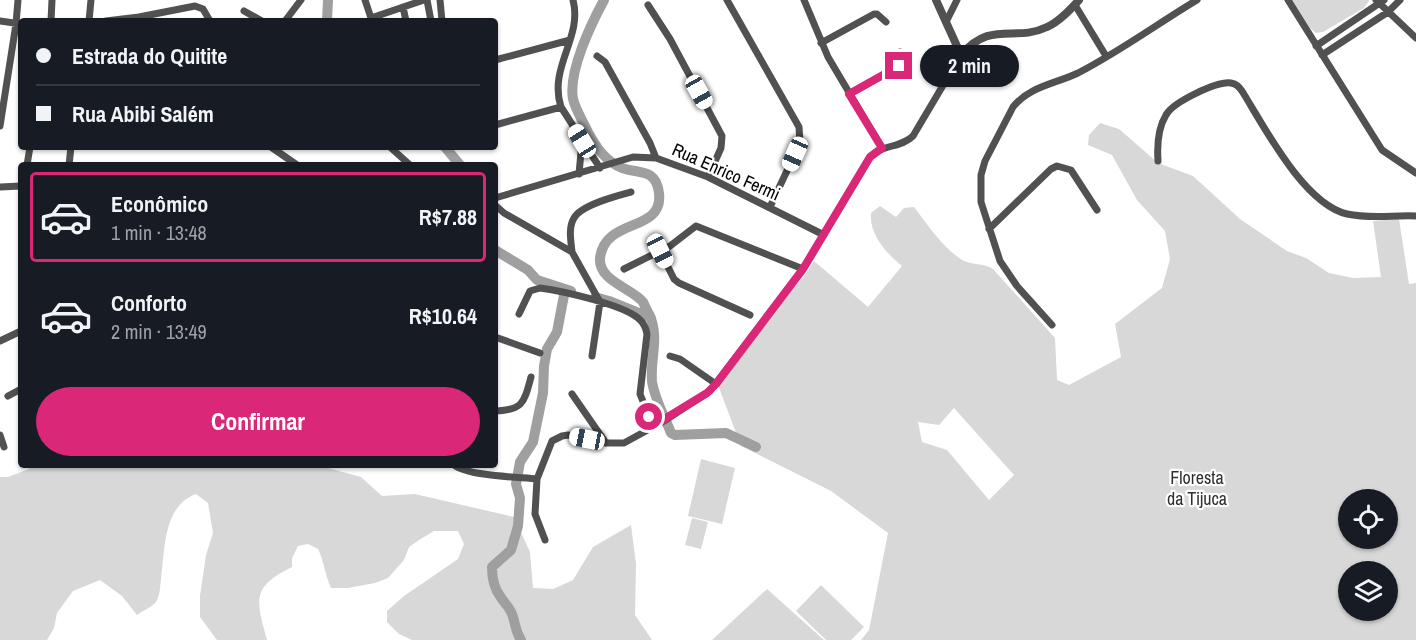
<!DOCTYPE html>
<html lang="pt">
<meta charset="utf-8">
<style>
:root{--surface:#171b24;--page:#20242c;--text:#f1f3f6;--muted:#9ea1a6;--line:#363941;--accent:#db2777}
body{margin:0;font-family:"Archivo Narrow",sans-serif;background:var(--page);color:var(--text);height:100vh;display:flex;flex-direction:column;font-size:22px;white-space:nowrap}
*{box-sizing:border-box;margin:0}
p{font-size:20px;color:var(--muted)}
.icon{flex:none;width:33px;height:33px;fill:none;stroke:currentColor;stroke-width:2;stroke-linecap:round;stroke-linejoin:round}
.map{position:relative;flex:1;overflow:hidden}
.panel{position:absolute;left:18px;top:162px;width:480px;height:306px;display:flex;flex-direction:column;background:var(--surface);border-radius:6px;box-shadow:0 2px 4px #0004}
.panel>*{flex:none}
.banner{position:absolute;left:18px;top:18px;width:480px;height:132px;border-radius:6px;box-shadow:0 2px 4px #0004;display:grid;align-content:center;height:132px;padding:0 18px;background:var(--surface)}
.buttons{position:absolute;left:1338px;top:489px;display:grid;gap:12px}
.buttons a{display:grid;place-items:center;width:60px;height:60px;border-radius:50%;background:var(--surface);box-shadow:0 2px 4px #0004;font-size:30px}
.end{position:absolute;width:27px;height:27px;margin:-14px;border:8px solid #db2777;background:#fff;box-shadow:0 0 0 3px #fff}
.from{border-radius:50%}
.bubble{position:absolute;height:42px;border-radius:21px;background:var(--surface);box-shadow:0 2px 4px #0004;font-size:20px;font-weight:700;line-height:42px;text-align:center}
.car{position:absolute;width:18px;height:36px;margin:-18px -9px;border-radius:8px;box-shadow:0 0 4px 2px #0007;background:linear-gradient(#fff 24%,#345 0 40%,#fff 0 76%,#345 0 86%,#fff 0)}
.banner b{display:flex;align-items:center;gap:21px;height:57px;font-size:22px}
.banner b+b{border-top:2px solid var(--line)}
.banner i{width:15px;height:15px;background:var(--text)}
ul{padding:10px 0 0;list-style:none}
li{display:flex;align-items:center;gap:18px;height:90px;margin:0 12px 9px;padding:0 6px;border:3px solid transparent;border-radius:6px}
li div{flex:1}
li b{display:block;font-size:22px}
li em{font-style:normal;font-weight:700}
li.current{border-color:var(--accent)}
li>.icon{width:54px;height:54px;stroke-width:1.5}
.action{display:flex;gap:12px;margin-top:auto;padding:12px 18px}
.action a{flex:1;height:69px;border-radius:36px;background:var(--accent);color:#fff;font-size:24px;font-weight:700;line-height:69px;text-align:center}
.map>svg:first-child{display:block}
</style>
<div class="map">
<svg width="1416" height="640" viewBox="0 0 1416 640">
<rect width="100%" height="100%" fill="#fff"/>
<!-- green -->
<path fill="#d8d8d8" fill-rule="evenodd" d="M1292 0H1369V1L1364 8 1323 32 1316 33 1310 28Z
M1100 123 1119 129 1158 163 1193 176 1240 219 1287 251 1306 258 1329 273 1353 278 1381 277 1373 221 1399 219 1409 284 1416 283V640H861L869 630 888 533 831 491 741 446 718 385 793 289 805 275 814 261 868 307 902 266C886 253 869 234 871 213L880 206 896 217 904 208 914 207C928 225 942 247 962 260 971 265 984 263 993 269L1055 338 1057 380 1069 385 1121 357 1115 324 1162 288 1170 259 1165 231 1137 200 1112 155 1088 145 1089 135ZM954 408 1014 475 989 500 947 450 922 442 918 422 939 425ZM1348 500H1388V538H1348ZM1348 572H1388V610H1348Z
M701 459 735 468 722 524 688 516Z
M28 465H317L361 477 382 496 415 494 514 517 530 552 533 588 553 589 573 580 593 547 631 525 636 564 635 615 652 640H658H412L399 634 387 622V611L404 596 458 559 464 544 458 531H434L419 540 409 547 404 560 388 578 375 583 348 588H331C325 575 324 561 318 549L308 544 298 546 292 558V567C251 587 256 600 267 640H217L200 617V596L206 555 213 533 208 503 196 494C163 506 165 549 161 579 160 586 160 596 156 602 152 607 142 611 137 615L122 596 100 580 73 591 57 613 54 628 47 640H0V477H8L29 469Z
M692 518 708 522 701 549 685 545Z
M821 585 864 627 851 640H826L796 611Z
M767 589 824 640H712Z"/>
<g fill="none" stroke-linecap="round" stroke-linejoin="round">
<!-- river -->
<path stroke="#9f9f9f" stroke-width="10" d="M604 0C591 24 568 72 573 99 576 111 583 121 588 132 596 147 605 161 622 168 639 174 656 168 659 193 664 233 605 217 600 258 598 281 632 288 643 302 645 306 647 311 649 314 660 337 650 358 652 381 654 398 665 417 671 433L675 435 726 433 756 447
M327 21 328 0
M445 147 460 165
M495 250 528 270 537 280 571 291
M595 297 609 301 651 318
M521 640C515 631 516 626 513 617 511 608 504 603 500 596 494 588 492 576 492 567L511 550 518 526 520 498 516 484 520 462 533 442 543 393 544 366 547 349 557 332 565 290"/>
<!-- minor -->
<path stroke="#515151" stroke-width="7" d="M365 0 372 21
M427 0 431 21
M440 0 442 21
M573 0C583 38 548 67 561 107L600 168
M727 0 799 127 800 143 770 207
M804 0 828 57 882 148
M1288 0 1382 150 1416 173
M1376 0 1416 38
M648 5 670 39 722 136 721 148 708 177
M1075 5 1106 56
M403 7 406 21
M244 11 262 21
M371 18 424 0
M0 21 21 24
M51 21 52 0
M89 21 91 0
M106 21 139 17 195 6 203 9 210 21
M285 21 301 0
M946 22 957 0
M821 43 874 14H877L886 22
M1316 46 1384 0
M1322 55 1388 12 1400 0
M597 56 605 62 650 143 656 158 708 177 824 235
M495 60 570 40
M849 94 898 67 900 64V52
M495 125 561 107
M0 126 16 24 18 0
M271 147 297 165
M390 147 410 165
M1158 161C1157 146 1158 128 1166 115 1173 102 1217 81 1231 83 1237 84 1239 87 1242 91 1265 128 1304 204 1347 214 1370 219 1393 215 1416 216
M27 165 30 147
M69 165 71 147
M579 174 582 141
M0 187 21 186
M495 198 633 157 656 158
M495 205 504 213 572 252 600 302
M989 229 1051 169 1057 166 1071 170 1097 210
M660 251 674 279 679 283 750 315
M572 252C571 241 568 228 574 218 581 205 616 196 631 192
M624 269 670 246 696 226 803 269
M519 314 530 291 540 288C562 291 621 304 638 318 643 322 646 328 647 334L640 394 653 426
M1052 325 1017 286 1000 261 981 202V175L985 161 1013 107C1030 86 1055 84 1078 73 1119 52 1157 24 1197 0
M495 337 540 353
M0 341 21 331
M592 356 600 302
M670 356 680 359 716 384
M572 394 606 443
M8 396 21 389
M495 411C523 410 524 403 531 377
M0 435 4 447
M454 465C468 476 518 477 537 479
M545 540 535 514 537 479 552 441 562 436 568 435 606 443H624L664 421 710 391 803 269 870 157C883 144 901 148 913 136L961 55"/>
<!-- tertiary -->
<path stroke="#515151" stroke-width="8" d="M936 0 961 55C992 19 1014 43 1047 27 1059 22 1070 10 1079 0"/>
</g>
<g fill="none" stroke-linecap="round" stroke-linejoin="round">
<!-- route -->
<path stroke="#db2777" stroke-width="8" d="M649 417 653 426 707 393 716 384 803 269 870 157 882 148 849 94 899 66"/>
</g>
<g text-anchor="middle" stroke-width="4.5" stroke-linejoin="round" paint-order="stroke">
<!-- street labels -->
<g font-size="18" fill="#000" stroke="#fff">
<text transform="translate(726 172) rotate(24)" y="6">Rua Enrico Fermi</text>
</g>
<!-- park labels -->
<g font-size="18" fill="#2f2f2f" stroke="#fff">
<text x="1197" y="484">Floresta<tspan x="1197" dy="21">da Tijuca</tspan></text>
</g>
</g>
</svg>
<div class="buttons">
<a><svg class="icon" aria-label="locate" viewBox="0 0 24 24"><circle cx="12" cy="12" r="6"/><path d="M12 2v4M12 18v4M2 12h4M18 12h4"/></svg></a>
<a><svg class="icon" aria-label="layers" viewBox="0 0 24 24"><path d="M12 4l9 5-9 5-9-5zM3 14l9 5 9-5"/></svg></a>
</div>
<i class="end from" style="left:649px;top:417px"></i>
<i class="end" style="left:899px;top:66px"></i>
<div class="bubble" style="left:920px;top:45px;width:99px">2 min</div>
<i class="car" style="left:699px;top:92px;rotate:151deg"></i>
<i class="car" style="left:582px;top:141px;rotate:328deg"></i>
<i class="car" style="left:795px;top:154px;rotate:204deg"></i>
<i class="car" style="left:660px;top:251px;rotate:153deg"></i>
<i class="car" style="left:587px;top:439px;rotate:281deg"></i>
<div class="banner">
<b><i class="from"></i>Estrada do Quitite</b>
<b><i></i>Rua Abibi Salém</b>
</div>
<section class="panel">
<ul>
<li class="current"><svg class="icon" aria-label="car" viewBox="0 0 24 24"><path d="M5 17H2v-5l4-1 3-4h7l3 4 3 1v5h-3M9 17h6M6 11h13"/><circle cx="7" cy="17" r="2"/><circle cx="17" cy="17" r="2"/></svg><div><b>Econômico</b><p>1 min · 13:48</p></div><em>R$7.88</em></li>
<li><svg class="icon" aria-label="car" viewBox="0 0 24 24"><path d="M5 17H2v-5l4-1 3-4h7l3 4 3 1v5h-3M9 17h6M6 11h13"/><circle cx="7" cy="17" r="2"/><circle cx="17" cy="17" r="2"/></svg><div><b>Conforto</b><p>2 min · 13:49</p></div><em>R$10.64</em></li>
</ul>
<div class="action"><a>Confirmar</a></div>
</section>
</div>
